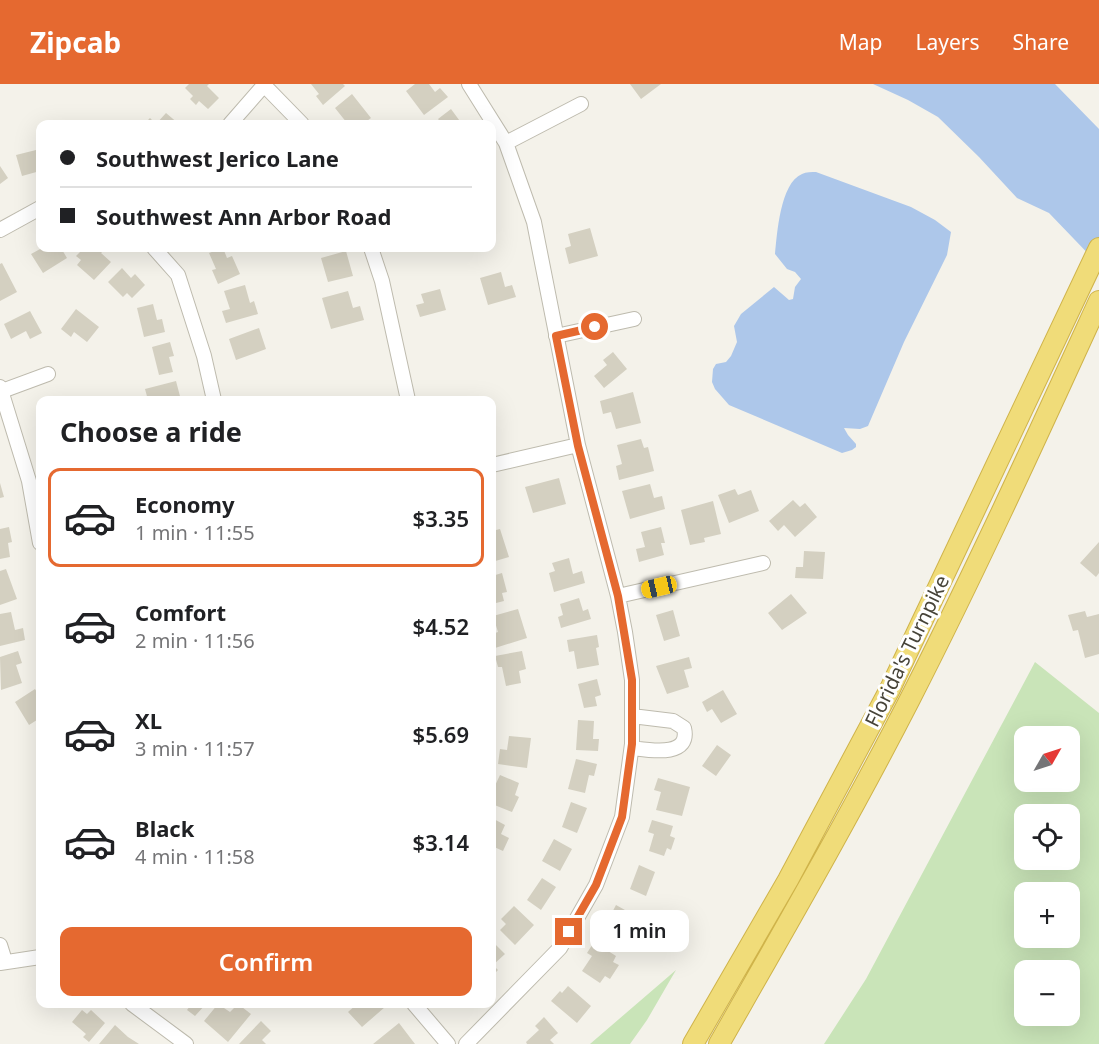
<!DOCTYPE html>
<meta charset="utf-8">
<style>
:root{--surface:#fff;--page:#f2f2f2;--text:#202124;--muted:#757577;--line:#e0e0e0;--accent:#e56930}
body{margin:0;font-family:"Noto Sans",sans-serif;background:var(--page);color:var(--text);height:100vh;display:flex;flex-direction:column;font-size:22px;white-space:nowrap}
*{box-sizing:border-box;margin:0}
p{font-size:20px;color:var(--muted)}
.icon{flex:none;width:33px;height:33px;fill:none;stroke:currentColor;stroke-width:2;stroke-linecap:round;stroke-linejoin:round}
.map{position:relative;flex:1;overflow:hidden}
.panel{position:absolute;left:36px;top:312px;width:460px;height:612px;display:flex;flex-direction:column;background:var(--surface);border-radius:12px;box-shadow:0 6px 24px #0002}
.panel>*{flex:none}
.guide{position:absolute;left:36px;top:36px;width:460px;height:132px;border-radius:12px;box-shadow:0 6px 24px #0002;display:grid;align-content:center;height:132px;padding:0 24px;background:var(--surface)}
.needle{width:39px;rotate:51deg}
.fabs{position:absolute;left:1014px;top:642px;display:grid;gap:12px}
.fabs a{display:grid;place-items:center;width:66px;height:66px;border-radius:12px;background:var(--surface);box-shadow:0 6px 24px #0002;font-size:30px}
.end{position:absolute;width:27px;height:27px;margin:-14px;border:8px solid #e56930;background:#fff;box-shadow:0 0 0 3px #fff}
.from{border-radius:50%}
.bubble{position:absolute;height:42px;border-radius:12px;background:var(--surface);box-shadow:0 6px 24px #0002;font-size:20px;font-weight:600;line-height:42px;text-align:center}
.car{position:absolute;width:18px;height:36px;margin:-18px -9px;border-radius:8px;box-shadow:0 0 4px 2px #0007;background:linear-gradient(#f5c518 24%,#345 0 40%,#f5c518 0 76%,#345 0 86%,#f5c518 0)}
.guide b{display:flex;align-items:center;gap:21px;height:57px;font-size:22px}
.guide b+b{border-top:2px solid var(--line)}
.guide i{width:15px;height:15px;background:var(--text)}
ul{padding:0;list-style:none}
li{display:flex;align-items:center;gap:18px;height:99px;margin:0 12px 9px;padding:0 12px;border:3px solid transparent;border-radius:12px}
li div{flex:1}
li b{display:block;font-size:22px}
li em{font-style:normal;font-weight:600}
li.on{border-color:var(--accent)}
li>.icon{width:54px;height:54px;stroke-width:1.5}
h2{padding:0 24px;font-size:27px;line-height:72px}
.action{display:flex;gap:12px;margin-top:auto;padding:12px 24px}
.action a{flex:1;height:69px;border-radius:12px;background:var(--accent);color:#fff;font-size:24px;font-weight:600;line-height:69px;text-align:center}
header{display:flex;align-items:center;gap:36px;box-sizing:border-box;height:84px;padding:0 30px;background:var(--accent);color:#fff}
header strong{font-size:28px}
nav{display:flex;gap:33px;margin-inline-start:auto;font-size:21px}
.map>svg:first-child{display:block}
</style>
<header>
<strong>Zipcab</strong>
<nav><a>Map</a><a>Layers</a><a>Share</a></nav>
</header>
<div class="map">
<svg width="1099" height="960" viewBox="0 0 1099 960">
<rect width="100%" height="100%" fill="#f4f2ea"/>
<!-- green -->
<path fill="#c9e4b8" fill-rule="evenodd" d="M1035 578 1099 629V960H824L866 895ZM1024 652H1070V698H1024ZM1024 730H1070V776H1024ZM1024 808H1070V854H1024ZM1024 886H1070V932H1024Z
M676 886 647 936 630 960H590Z"/>
<!-- water -->
<path fill="#adc7ea" d="M873 0H1055L1099 45V181L1049 129 1017 114 979 73 938 33 908 16Z
M816 88 911 123 935 136 951 148 947 171 904 258 868 342 860 345 844 344 848 351 856 360V363L852 366 842 369 729 321 715 305 712 298 713 285 716 280 726 278 731 272 737 258 734 242 741 230 774 203 789 216 793 215 795 203 801 195 795 188 787 185 775 170C777 151 780 99 802 90 806 88 812 88 816 88Z"/>
<!-- building -->
<path fill="#d4d0c1" d="M189 0H209L207 2 219 14 208 25 199 17 196 21 190 15 193 12 185 4Z
M311 0H343L345 2 323 21 316 12 319 10Z
M415 0H429L435 8 440 4 448 13 424 31 406 7Z
M630 0H661L641 15Z
M352 10 371 34 363 40H345L347 39 335 24Z
M451 25 462 40H442L438 35Z
M166 29 179 40H144L150 34 156 40Z
M40 65V87L22 92 16 71Z
M0 82 8 94 0 100Z
M590 144 598 172 569 180 565 164 571 162 568 150Z
M42 164H61L67 174 43 189 31 170Z
M84 164H106L101 169 111 178 94 196 77 181 81 176 76 172Z
M223 164 227 174 232 172 240 190 218 200 212 186 216 185 209 169Z
M346 167 353 192 328 198 321 174Z
M2 179 17 208 0 217V180Z
M122 184 131 194 135 190 145 201 132 214 127 209 123 213 108 198Z
M501 188 505 203 512 201 516 213 488 221 480 194Z
M245 201 250 219 254 217 258 230 226 239 222 227 230 225 224 207Z
M440 205 446 226 420 233 416 221 424 219 421 210Z
M348 207 353 224 360 222 364 236 331 245 322 214Z
M153 220 157 236 162 235 165 248 144 253 137 224Z
M76 225 99 243 87 258 74 248 71 253 61 245Z
M30 227 42 249 30 255 26 247 11 255 4 240Z
M259 244 266 265 236 276 229 255Z
M170 258 174 272 169 273 173 288 159 291 152 263Z
M613 268 627 285 604 304 594 292 607 281 603 276Z
M176 297 181 316H148L145 305Z
M633 308 641 339 616 345 611 328 603 330 600 317Z
M641 355 644 364 648 363 654 387 619 396 616 382 622 380 617 361Z
M559 394 566 420 533 429 525 403Z
M0 399 4 413 0 414Z
M650 400 654 414 662 412 665 425 630 435 622 407Z
M735 405 738 411 751 406 759 427 729 439 718 411Z
M793 416 800 423 805 419 817 433 795 453 784 441 778 447 769 437Z
M713 417 721 450 704 454 705 458 690 461 681 426Z
M9 443 12 458 8 459 10 473 0 475V445Z
M661 443 665 459H661L664 471 639 478 636 465 645 463 641 448Z
M500 445 509 473 492 478V447Z
M1099 458V489L1096 493 1080 479Z
M804 467 825 468 823 495 795 494 796 483H803Z
M569 474 573 490 582 487 585 499 554 508 549 489 555 487 552 479Z
M6 485 17 515 0 521V487Z
M502 489 507 508 502 509 504 517 492 520V492Z
M791 510 807 529 782 546 768 529Z
M579 514 583 527 588 525 591 535 561 544 558 533 563 531 560 520Z
M518 525 527 554 495 564 492 550 498 548 493 532Z
M673 526 680 552 664 557 656 531Z
M1085 527 1087 533 1099 530V570L1085 574 1078 546 1073 547 1068 531Z
M11 528 15 546 23 544 25 556 0 562V530Z
M597 551 599 563 596 564 599 581 577 585 574 567 569 568 567 556Z
M18 567 22 579 16 581 22 599 1 606 0 573Z
M522 567 526 585 519 587 521 599 506 602 502 583H498L495 572Z
M689 573 692 584 684 586 689 603 667 610 656 582Z
M597 595 601 611 595 613 597 622 584 624 578 600Z
M35 605 40 613V634L29 641 15 618Z
M723 606 737 630 721 639 712 625 707 628 702 618Z
M578 636 594 637 593 655H599L598 667 576 666Z
M509 652 531 654 527 684 498 680 500 665 507 666Z
M717 661 731 671 716 692 702 682Z
M576 675 597 680 594 692 589 691 585 709 568 705Z
M500 691 519 699 515 711 519 713 512 728 492 720V708Z
M658 694 690 703 682 732 656 726 661 708 654 706Z
M571 718 587 724 577 749 562 743Z
M492 734 505 741 501 750 509 754 503 767 492 762Z
M652 736 673 742 670 752 675 754 671 766 667 764 664 772 649 767 654 750 648 748Z
M554 755 572 765 560 787 542 777Z
M639 781 655 788 646 812 630 805Z
M542 794 556 803 541 826 527 816Z
M616 821 643 836 633 855 606 840Z
M514 822 534 841 515 861 500 846 506 840 501 835Z
M594 858 616 872 613 878 619 881 610 895 605 892 600 899 582 887 592 872 587 869Z
M495 860 505 870 493 881 498 886 492 892V862Z
M568 902 591 922 577 939 551 917 560 907 562 909Z
M188 920H206L195 932 187 926 190 922Z
M218 920 230 928 238 920 251 930 228 958 204 937Z
M357 920H382L385 923 362 943 348 928Z
M82 926 87 930 91 926 105 939 89 958 83 953 86 950 72 938Z
M544 933 558 949 550 956 554 960H527L526 958 539 946 535 942Z
M261 937 271 947 262 956 266 960H239Z
M399 939 415 960H373Z
M115 941 128 953 139 960H99Z"/>
<g fill="none" stroke-linecap="round" stroke-linejoin="round">
<!-- minor casing -->
<g stroke="#bebbae" stroke-width="16">
<path id="minor" d="M263 0 302 40
M230 40 265 0
M506 59 581 20
M0 146 40 124
M154 164 178 191 204 272 214 316
M371 164 382 197 408 316
M556 252 634 235
M0 303 29 397 40 459
M2 307 48 290
M492 381 578 361
M618 512 763 479
M632 664C649 666 691 674 684 644L673 637 632 632
M0 861 5 877
M0 879 40 873
M132 920 186 960
M414 920 448 960
M466 960 560 864 596 801 622 733 632 660V596L625 548 618 512 578 361 534 138 506 59 469 0"/>
</g>
<!-- highway casing -->
<g stroke="#cfb34a" stroke-width="22">
<path id="highway" d="M693 960 788 796 890 605 1099 164
M719 960C784 846 850 732 910 615 977 484 1038 350 1099 217"/>
</g>
<!-- minor -->
<use href="#minor" stroke="#fff" stroke-width="14"/>
<!-- highway -->
<use href="#highway" stroke="#f0dc79" stroke-width="20"/>
</g>
<g fill="none" stroke-linecap="round" stroke-linejoin="round">
<!-- route -->
<path stroke="#e56930" stroke-width="8" d="M569 848 596 801 622 733 632 660V596L618 512 578 362 556 252 595 243"/>
</g>
<g text-anchor="middle" stroke-width="6" stroke-linejoin="round" paint-order="stroke">
<!-- street labels -->
<g font-size="20" fill="#474439" stroke="#fff">
<text transform="translate(907 567) rotate(-64)" y="7">Florida's Turnpike</text>
</g>
</g>
</svg>
<div class="fabs">
<a><svg class="needle" viewBox="-14 -14 28 28"><path d="M0-13l5 13h-10z" fill="#e53935"/><path d="M0 13l5-13h-10z" fill="#757577"/></svg></a>
<a><svg class="icon" aria-label="locate" viewBox="0 0 24 24"><circle cx="12" cy="12" r="6"/><path d="M12 2v4M12 18v4M2 12h4M18 12h4"/></svg></a>
<a>+</a>
<a>−</a>
</div>
<i class="end from" style="left:595px;top:243px"></i>
<i class="end" style="left:569px;top:848px"></i>
<div class="bubble" style="left:590px;top:826px;width:99px">1 min</div>
<i class="car" style="left:659px;top:503px;rotate:257deg"></i>
<div class="guide">
<b><i class="from"></i>Southwest Jerico Lane</b>
<b><i></i>Southwest Ann Arbor Road</b>
</div>
<section class="panel">
<h2>Choose a ride</h2>
<ul>
<li class="on"><svg class="icon" aria-label="car" viewBox="0 0 24 24"><path d="M5 17H2v-5l4-1 3-4h7l3 4 3 1v5h-3M9 17h6M6 11h13"/><circle cx="7" cy="17" r="2"/><circle cx="17" cy="17" r="2"/></svg><div><b>Economy</b><p>1 min · 11:55</p></div><em>$3.35</em></li>
<li><svg class="icon" aria-label="car" viewBox="0 0 24 24"><path d="M5 17H2v-5l4-1 3-4h7l3 4 3 1v5h-3M9 17h6M6 11h13"/><circle cx="7" cy="17" r="2"/><circle cx="17" cy="17" r="2"/></svg><div><b>Comfort</b><p>2 min · 11:56</p></div><em>$4.52</em></li>
<li><svg class="icon" aria-label="car" viewBox="0 0 24 24"><path d="M5 17H2v-5l4-1 3-4h7l3 4 3 1v5h-3M9 17h6M6 11h13"/><circle cx="7" cy="17" r="2"/><circle cx="17" cy="17" r="2"/></svg><div><b>XL</b><p>3 min · 11:57</p></div><em>$5.69</em></li>
<li><svg class="icon" aria-label="car" viewBox="0 0 24 24"><path d="M5 17H2v-5l4-1 3-4h7l3 4 3 1v5h-3M9 17h6M6 11h13"/><circle cx="7" cy="17" r="2"/><circle cx="17" cy="17" r="2"/></svg><div><b>Black</b><p>4 min · 11:58</p></div><em>$3.14</em></li>
</ul>
<div class="action"><a>Confirm</a></div>
</section>
</div>
